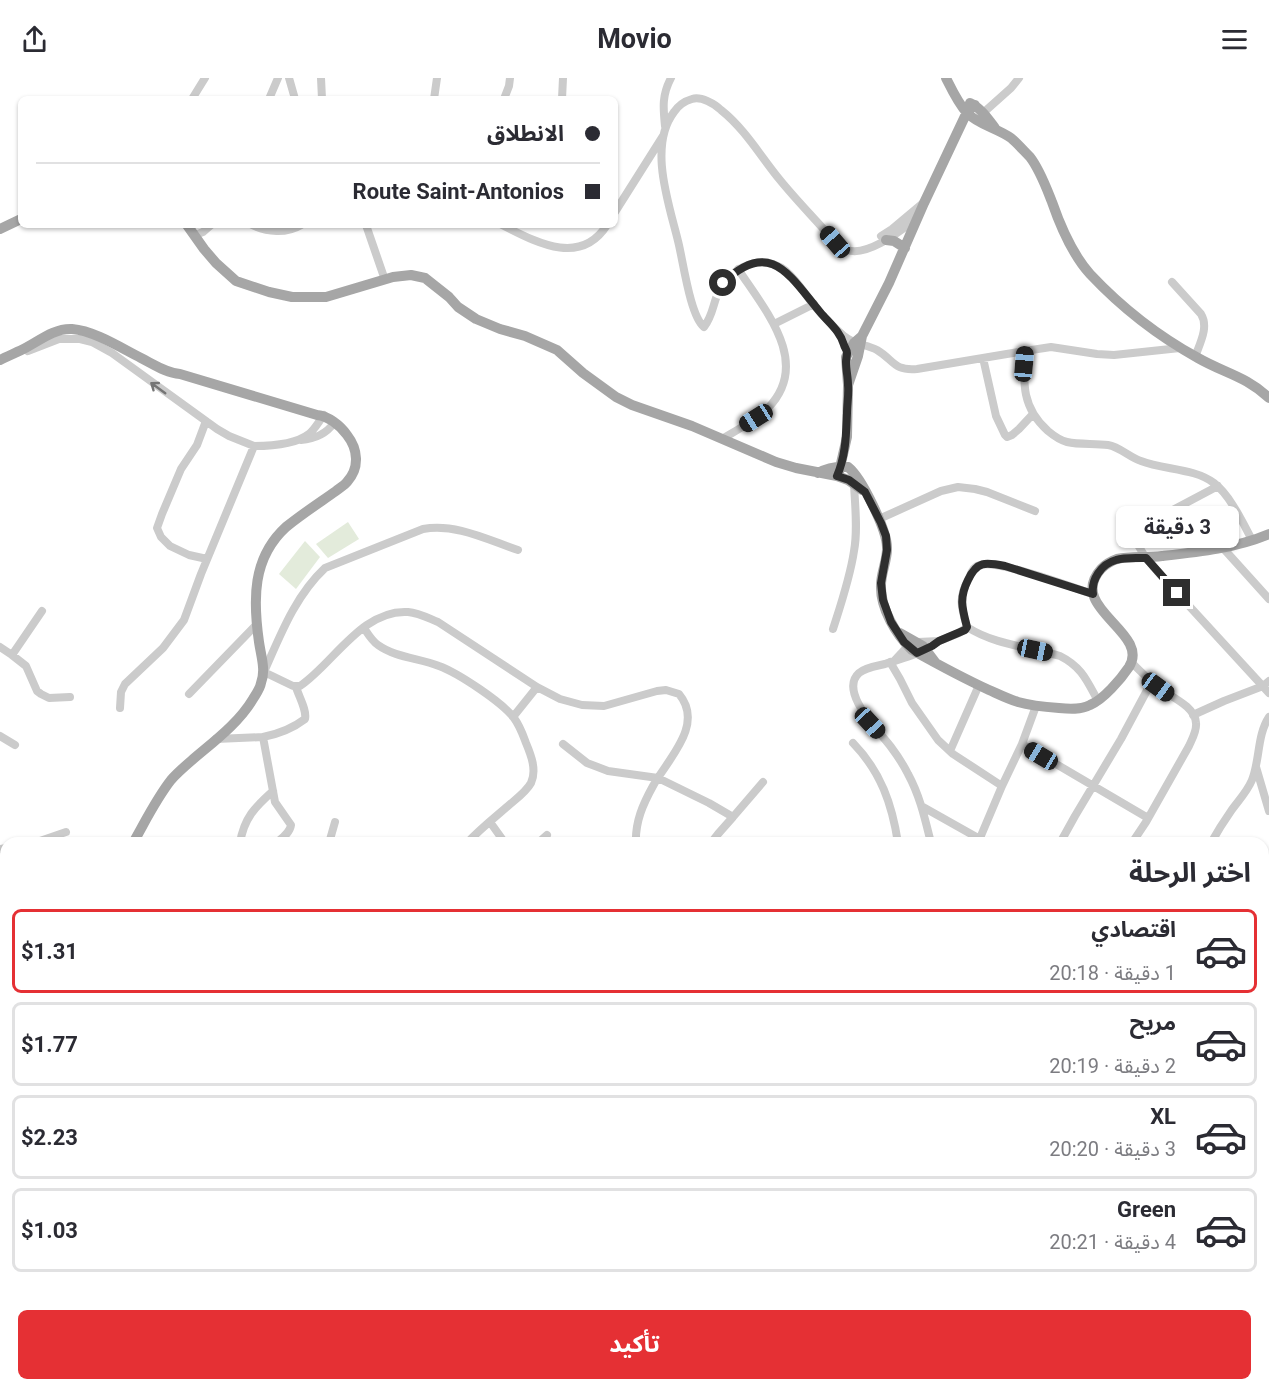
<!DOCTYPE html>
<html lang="ar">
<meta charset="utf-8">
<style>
:root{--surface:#fff;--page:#f7f7f7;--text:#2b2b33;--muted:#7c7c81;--line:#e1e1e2;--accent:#e53034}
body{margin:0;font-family:Roboto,"Noto Sans Arabic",sans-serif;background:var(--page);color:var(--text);direction:rtl;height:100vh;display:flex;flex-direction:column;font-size:22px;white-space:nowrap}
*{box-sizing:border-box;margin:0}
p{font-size:20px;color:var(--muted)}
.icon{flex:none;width:33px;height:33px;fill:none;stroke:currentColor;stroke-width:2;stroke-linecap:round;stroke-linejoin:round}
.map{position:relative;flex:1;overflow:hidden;direction:ltr}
.sheet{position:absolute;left:0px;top:759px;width:1269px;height:554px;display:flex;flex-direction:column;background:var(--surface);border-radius:18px 18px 0 0;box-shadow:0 2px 4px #0004;direction:rtl}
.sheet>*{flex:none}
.banner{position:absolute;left:18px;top:18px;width:600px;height:132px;border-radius:9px;box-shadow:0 2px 4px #0004;direction:rtl;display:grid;align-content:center;height:132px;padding:0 18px;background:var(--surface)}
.end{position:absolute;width:27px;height:27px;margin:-14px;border:8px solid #2e2e2e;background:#fff;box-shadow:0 0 0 3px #fff}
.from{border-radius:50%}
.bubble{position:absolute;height:42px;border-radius:9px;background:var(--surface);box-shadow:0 2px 4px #0004;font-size:20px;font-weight:700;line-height:42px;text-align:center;direction:rtl}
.car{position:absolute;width:18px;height:36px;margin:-18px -9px;border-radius:8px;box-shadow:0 0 4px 2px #0007;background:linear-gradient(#222 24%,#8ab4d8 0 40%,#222 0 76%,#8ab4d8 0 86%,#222 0)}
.banner b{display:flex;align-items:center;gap:21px;height:57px;font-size:22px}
.banner b+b{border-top:2px solid var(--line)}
.banner i{width:15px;height:15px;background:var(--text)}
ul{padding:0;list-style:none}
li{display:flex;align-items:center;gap:18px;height:84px;margin:0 12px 9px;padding:0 6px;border:3px solid var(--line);border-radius:9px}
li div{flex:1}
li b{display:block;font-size:22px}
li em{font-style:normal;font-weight:700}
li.on{border-color:var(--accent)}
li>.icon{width:54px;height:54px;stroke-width:1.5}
h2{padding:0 18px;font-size:27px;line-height:72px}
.primary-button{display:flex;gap:12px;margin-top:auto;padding:12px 18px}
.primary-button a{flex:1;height:69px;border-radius:9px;background:var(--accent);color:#fff;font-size:24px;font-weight:700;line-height:69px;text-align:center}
header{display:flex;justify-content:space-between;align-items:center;height:78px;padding:0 18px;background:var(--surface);font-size:27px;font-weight:700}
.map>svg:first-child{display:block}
</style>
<header><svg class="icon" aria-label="menu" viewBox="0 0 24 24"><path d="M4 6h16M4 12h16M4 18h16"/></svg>Movio<svg class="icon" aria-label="share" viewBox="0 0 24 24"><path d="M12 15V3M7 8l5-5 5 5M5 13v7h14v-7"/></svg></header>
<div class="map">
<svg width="1269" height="1312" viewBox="0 0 1269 1312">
<rect width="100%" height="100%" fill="#fff"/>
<!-- green -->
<path fill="#e3ebdb" d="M348 444 359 461 328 480 316 466Z
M305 463 320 479 296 511 279 496Z"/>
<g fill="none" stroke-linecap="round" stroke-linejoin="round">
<!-- minor -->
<path stroke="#cbcbcb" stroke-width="8" d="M289 0 295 21
M321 0 322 21
M192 21 205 0
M269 21 278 0
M434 21 437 0
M504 21 509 8 510 0
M562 21 563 0
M983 35 1011 10 1019 0
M665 48C663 29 662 17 671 0
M615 134 663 58
M916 141C900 153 868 179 847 172 842 171 838 167 835 164 817 143 797 123 780 102 761 79 745 51 721 32 715 26 701 18 692 21 685 23 678 28 674 34 648 68 669 126 678 163 683 182 690 238 704 249 716 234 712 216 728 200 744 184 766 178 786 193 796 201 804 214 812 225 822 237 832 248 844 258 854 267 866 266 877 272 894 282 893 293 917 291L1025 273
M252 147C267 154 286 156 301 147
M366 147 385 202
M502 147C536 164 580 189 607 147
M195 157 203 154 211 147
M881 158 892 151 923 125
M1172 204 1201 236C1209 249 1200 265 1195 279
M774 246 814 226
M1180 270 1114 277 1097 276 1051 269 1025 273C1023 306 1022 330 1048 353 1054 358 1059 362 1067 364 1080 367 1095 365 1108 367 1120 369 1129 379 1141 383 1164 392 1194 390 1214 405 1230 417 1243 445 1252 462
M28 273 59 261H80L92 264 112 275 217 351 229 358 254 368
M983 280 996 338 1005 357 1007 359 1012 357 1019 351 1033 336
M206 343 197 367 181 391 162 436 157 450 161 459 170 468 189 477 207 481
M722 361C737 352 755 343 768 330 812 285 765 232 738 191
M301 362C315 361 326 356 334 345
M1218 408 1152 443 1139 453 1136 460V464L1146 480 1157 493 1269 615
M879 441 941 413 958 409 975 411 987 414 1035 433
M1223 470 1269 521
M518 472C488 462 456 445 423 451L325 490C295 518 280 558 264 594L293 608H300C333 586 362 531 408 534 419 535 428 540 438 544L537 609 560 621 582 627 604 628 657 613 666 612 679 616C705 647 667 682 653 708 643 726 635 744 636 765
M1093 516C1071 509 1000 482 980 487 974 488 971 494 969 500 958 520 961 528 967 549 995 567 1029 569 1060 578 1082 589 1087 603 1098 623
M364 550C368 556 372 563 378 567 396 580 420 580 439 588 458 595 502 624 514 640 520 648 523 657 526 665 531 677 537 692 531 705 526 714 516 721 508 728 494 740 480 751 467 765
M833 551C841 526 850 500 854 473 858 452 855 428 854 406
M0 569 12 577 42 533
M12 577 26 588 37 613 41 616 49 620 70 619
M895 582 908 568 918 564 939 563 959 555 967 549
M890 584 900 601 912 625 938 662 953 676 1002 708
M1131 584C1140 593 1149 602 1159 610 1171 619 1195 628 1196 645 1197 653 1192 661 1189 668L1146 744 1132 765
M189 616 257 546
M120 630 121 614 125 606 163 570 184 542 201 496 254 368C270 368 296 366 309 356 315 351 319 343 324 337
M1193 637 1224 623 1263 608 1269 603
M513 639 537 609
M0 658 15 667
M263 659C278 656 292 651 305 641 307 632 299 619 296 609
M216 661 263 659 275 724 291 747C290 755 282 760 276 765
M853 665C881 694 892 726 898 765
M563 666 587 685 595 688 608 693 658 700 709 725 733 739 718 756 711 765
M1022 666 1036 628
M950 673 979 607
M1256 689 1269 733
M923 729 987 765
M733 739 763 704
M490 744 505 765
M980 760 1002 708 1022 666 1148 740
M34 765 66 754
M240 765C244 740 255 729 273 713
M329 765 335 744
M538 765 547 757
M931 765C925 741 920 718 908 696 903 686 897 677 891 669 880 654 838 614 859 595 866 589 877 588 885 586 903 580 924 575 939 563
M1060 765 1075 738 1121 661 1152 603
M1211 765C1217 754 1224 743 1231 733 1238 723 1247 714 1252 702 1260 682 1257 657 1269 639
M0 771 6 770
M1263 813 1269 806
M0 836H6
M0 884 6 885
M1263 946 1269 948
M1263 1027 1269 1030
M0 1029 6 1027
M0 1062 6 1075
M0 1160 6 1158
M1263 1215 1269 1218
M0 1251 6 1250
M1263 1299 1269 1304
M399 1306 401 1312
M664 1306 696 1312
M1027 1306 1031 1312
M329 1312 337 1306
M708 1312 710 1306
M795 1312 799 1306"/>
<!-- major -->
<path stroke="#a6a6a6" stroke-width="10" d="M946 0C952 12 958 25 967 35 979 47 997 50 1011 60 1017 65 1024 73 1030 79 1040 92 1046 109 1052 124 1061 150 1072 176 1090 196 1121 229 1158 258 1198 280 1224 295 1246 298 1269 320
M970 25C981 30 988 41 995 50
M187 147 204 171 216 185 236 203 269 214 292 219H326L393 199 411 197 425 200 449 219 458 229 476 241 500 251 525 258 557 272 583 295 616 319 632 327 692 348 776 384 796 390 837 398 848 402 862 412
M0 151 21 141
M886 162 894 163 905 170
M0 282C6 279 11 277 17 274 35 267 51 250 72 251 95 253 121 270 141 280 153 286 166 295 180 296L317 337C328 338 340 347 347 357 358 371 360 390 347 404 344 408 339 410 336 413 319 425 302 436 286 449 252 480 253 522 259 564 261 578 266 592 261 605 260 611 256 616 253 621 238 646 213 664 191 683 184 689 177 695 171 702 156 721 145 744 133 765
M848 307 858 278 862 258 889 205 924 125 967 34 975 27
M839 394 847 359 848 307 846 279 854 265 862 258
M818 395C827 390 838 388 848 389 862 400 888 454 887 471 887 483 881 495 881 507 880 530 896 557 912 572 937 586 963 600 989 612 998 616 1008 621 1018 624 1032 628 1045 629 1059 630 1069 631 1081 632 1090 627 1103 622 1121 601 1129 589 1151 554 1066 530 1101 491 1105 487 1111 483 1117 481 1131 478 1147 480 1162 478 1198 474 1236 470 1269 456
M900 555 923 568 935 584
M495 1306 496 1312
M586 1306 590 1312
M78 1312 81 1306"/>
</g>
<!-- one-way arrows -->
<defs><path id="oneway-shaft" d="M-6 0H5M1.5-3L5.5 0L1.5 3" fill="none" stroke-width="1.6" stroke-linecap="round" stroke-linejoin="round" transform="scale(1.5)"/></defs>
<use stroke="#757575" href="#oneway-shaft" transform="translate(158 310) rotate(-144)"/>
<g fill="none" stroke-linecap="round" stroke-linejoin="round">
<!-- route -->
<path stroke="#2e2e2e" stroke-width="8" d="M723 205C770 159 790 198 820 234 829 245 840 253 844 267 845 270 847 272 847 275 847 278 846 281 846 284 846 292 848 299 848 307 849 316 847 326 847 335 846 357 846 377 837 398L849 402 865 414 881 445 886 458 887 472 881 505 883 522 891 544 904 564 917 575 932 568 939 563 965 552 967 549C962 530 959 520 968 502 977 483 985 484 1005 488L1093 516C1091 502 1101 486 1116 482 1125 479 1136 480 1146 480L1177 515"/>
</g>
</svg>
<i class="end from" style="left:723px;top:205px"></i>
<i class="end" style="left:1177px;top:515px"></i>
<div class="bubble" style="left:1116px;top:428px;width:123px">3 دقيقة</div>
<i class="car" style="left:835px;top:164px;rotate:319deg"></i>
<i class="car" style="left:1024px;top:286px;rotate:5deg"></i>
<i class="car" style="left:756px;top:340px;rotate:238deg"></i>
<i class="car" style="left:1035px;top:572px;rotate:102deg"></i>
<i class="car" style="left:1158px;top:609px;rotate:126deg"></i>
<i class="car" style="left:870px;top:645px;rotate:137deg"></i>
<i class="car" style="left:1041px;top:678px;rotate:301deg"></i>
<div class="banner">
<b><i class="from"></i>الانطلاق</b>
<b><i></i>Route Saint-Antonios</b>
</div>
<section class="sheet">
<h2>اختر الرحلة</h2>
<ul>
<li class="on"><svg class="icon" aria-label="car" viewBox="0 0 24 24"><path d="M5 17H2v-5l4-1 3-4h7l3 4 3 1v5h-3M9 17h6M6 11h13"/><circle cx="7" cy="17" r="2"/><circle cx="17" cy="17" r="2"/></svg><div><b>اقتصادي</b><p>1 دقيقة · 20:18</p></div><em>$1.31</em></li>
<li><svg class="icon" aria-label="car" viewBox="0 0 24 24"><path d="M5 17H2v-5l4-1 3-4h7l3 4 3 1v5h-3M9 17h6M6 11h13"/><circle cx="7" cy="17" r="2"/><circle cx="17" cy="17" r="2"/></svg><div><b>مريح</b><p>2 دقيقة · 20:19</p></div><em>$1.77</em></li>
<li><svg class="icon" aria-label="car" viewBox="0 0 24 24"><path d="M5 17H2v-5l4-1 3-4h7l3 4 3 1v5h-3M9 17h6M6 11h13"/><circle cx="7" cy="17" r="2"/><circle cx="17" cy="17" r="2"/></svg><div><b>XL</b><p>3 دقيقة · 20:20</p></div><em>$2.23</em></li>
<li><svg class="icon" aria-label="car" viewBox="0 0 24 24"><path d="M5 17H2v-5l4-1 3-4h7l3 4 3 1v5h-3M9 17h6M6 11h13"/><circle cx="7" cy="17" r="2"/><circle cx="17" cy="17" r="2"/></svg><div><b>Green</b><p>4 دقيقة · 20:21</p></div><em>$1.03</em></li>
</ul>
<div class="primary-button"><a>تأكيد</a></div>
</section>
</div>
